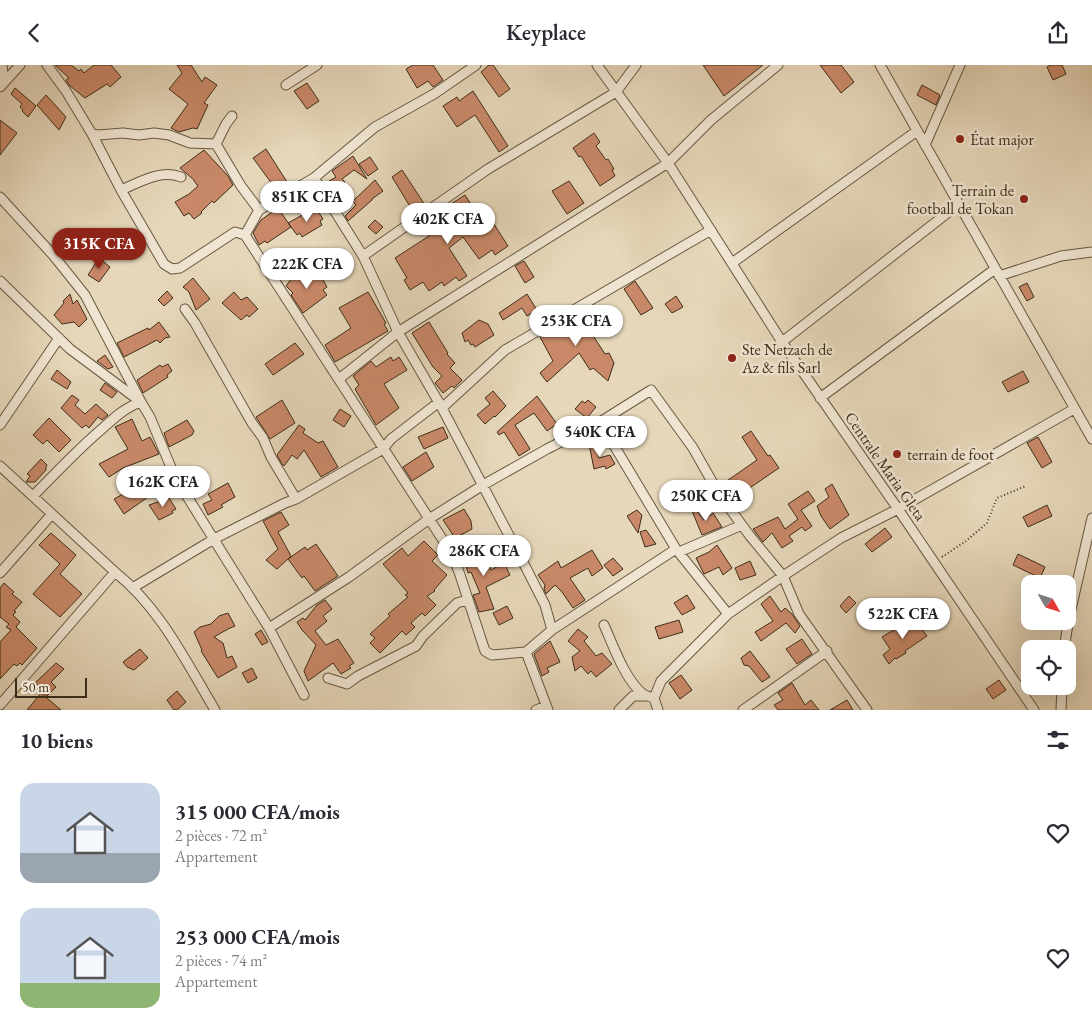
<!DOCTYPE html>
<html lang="fr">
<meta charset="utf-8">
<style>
:root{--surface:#fff;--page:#f7f7f7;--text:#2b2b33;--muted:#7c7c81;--accent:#8f2418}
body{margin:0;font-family:"EB Garamond",serif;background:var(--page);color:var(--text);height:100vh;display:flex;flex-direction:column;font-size:19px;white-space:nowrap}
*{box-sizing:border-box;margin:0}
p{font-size:16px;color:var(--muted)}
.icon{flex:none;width:28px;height:28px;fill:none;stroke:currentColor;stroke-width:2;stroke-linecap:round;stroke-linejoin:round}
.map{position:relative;height:645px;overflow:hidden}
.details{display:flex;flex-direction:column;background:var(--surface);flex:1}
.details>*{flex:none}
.needle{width:32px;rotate:129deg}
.tools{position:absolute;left:1021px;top:510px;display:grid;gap:10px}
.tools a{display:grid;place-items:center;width:55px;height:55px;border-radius:10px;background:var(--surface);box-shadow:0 5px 20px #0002;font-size:25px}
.scale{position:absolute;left:15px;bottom:12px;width:72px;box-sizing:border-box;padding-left:5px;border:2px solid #3e2e18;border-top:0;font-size:14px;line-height:18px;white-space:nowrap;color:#3e2e18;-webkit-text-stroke:4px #efe5d2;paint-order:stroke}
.price{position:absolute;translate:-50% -42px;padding:0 11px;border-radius:18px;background:#fff;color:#222;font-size:16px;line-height:32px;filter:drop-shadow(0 1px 2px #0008)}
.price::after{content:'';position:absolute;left:50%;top:30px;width:15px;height:11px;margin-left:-8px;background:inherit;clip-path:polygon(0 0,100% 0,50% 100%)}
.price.active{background:var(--accent);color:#fff}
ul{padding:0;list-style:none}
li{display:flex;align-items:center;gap:15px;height:125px;padding:0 20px}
li span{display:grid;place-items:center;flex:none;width:140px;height:100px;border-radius:15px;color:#555}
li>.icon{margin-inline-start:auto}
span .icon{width:60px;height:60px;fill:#fffc;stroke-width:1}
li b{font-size:21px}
h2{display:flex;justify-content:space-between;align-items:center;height:60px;padding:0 20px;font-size:21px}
header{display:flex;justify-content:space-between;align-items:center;height:65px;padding:0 20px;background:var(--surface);font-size:22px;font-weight:600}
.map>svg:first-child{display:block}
.building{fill:#c98969;stroke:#3e2e18}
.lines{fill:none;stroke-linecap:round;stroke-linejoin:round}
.street-casing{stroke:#685840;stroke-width:11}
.path{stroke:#3e2e18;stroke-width:2;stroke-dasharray:1 2.5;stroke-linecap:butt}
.street{stroke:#efe5d2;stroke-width:9}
.poi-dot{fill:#8f2418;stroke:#efe5d2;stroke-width:2}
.labels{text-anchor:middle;stroke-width:5;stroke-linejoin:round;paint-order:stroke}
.poi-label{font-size:16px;fill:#3e2e18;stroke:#efe5d2;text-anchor:start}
.street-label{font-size:16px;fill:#3e2e18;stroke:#efe5d2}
</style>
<header><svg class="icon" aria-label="back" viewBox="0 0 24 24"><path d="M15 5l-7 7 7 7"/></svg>Keyplace<svg class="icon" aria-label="share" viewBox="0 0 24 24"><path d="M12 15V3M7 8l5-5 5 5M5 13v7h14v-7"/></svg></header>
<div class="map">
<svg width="1092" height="645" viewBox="0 0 1092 645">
<rect width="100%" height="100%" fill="#e6d7ba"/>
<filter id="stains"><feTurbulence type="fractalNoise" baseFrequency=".004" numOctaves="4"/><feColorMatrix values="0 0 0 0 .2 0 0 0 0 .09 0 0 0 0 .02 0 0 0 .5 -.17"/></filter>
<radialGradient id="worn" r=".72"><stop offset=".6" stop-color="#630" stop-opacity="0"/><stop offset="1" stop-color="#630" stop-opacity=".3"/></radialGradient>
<!-- building -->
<path class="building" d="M55 0H71L79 6 81 4 84 8 94 0H111L121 12 110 22 107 19 85 33 69 20 66 15 69 13Z
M177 0H191L202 17 205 12 217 20 204 38 208 40 197 64 193 63 179 67 171 63 188 39 169 24 182 8Z
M413 0H433L443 15 433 22 428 16 417 23 406 4Z
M489 0H493L510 24 499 32 481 7Z
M703 0H763L724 31Z
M820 0H841L854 17 841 28Z
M1051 0H1062L1066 9 1053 15 1047 2Z
M307 18 319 36 307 44 294 26Z
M922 20 940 30 936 40 917 30Z
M15 23 36 41 28 52 22 46 23 45 20 42 22 39 11 29Z
M473 26 508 81 499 87 475 50 457 62 443 41 457 32 459 36Z
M46 30 66 52 59 65 37 40Z
M0 55 17 68 0 90Z
M594 68 600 77 596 81 606 95 608 94 614 104 612 105 615 111 600 121 581 91 579 92 573 83Z
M266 84 289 120 278 127 253 93Z
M204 85 228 111 233 120 214 138 212 136 201 147 202 148 194 154 189 148 184 151 175 137 189 129 198 121 194 116V115L180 103Z
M353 91 367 114 354 105 342 114 345 117 330 127 326 118 336 112 332 106Z
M370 92 378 104 368 111 359 99Z
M402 105 425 140 414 148 392 112Z
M375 115 383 126 372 134V135L348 156 345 151 356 140 353 136Z
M569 116 584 138 567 149 552 126Z
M465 130 484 160 492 156 508 181 495 190 492 185 479 194 463 172 449 183 467 211 459 216 456 212 444 221 442 217 429 226 423 217 410 225 404 215 407 213 395 193 429 171 421 158Z
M278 143 291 162 267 178 265 176 259 180 253 168 261 155Z
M313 144 315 147 318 146 323 154 320 156 322 160 302 172 300 168 297 170 288 158Z
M375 155 383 162 376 169 368 162Z
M99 193 110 202 99 217 88 210Z
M524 196 534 212 525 218 515 201Z
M308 203 323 215 327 222 323 225 327 230 303 248 291 230 293 228 286 221 294 210 298 214Z
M193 213 210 234 196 245 189 227 183 222Z
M635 216 653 243 641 250 624 224Z
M1027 218 1034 232 1027 236 1019 222Z
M167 226 173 233 164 241 158 235Z
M234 227 241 235 247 232 258 244 249 252 247 250 241 255 222 238Z
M368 227 386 258 384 259 388 266 335 297 325 280 351 263 339 243Z
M70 229 73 239 77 235 87 254 79 262 74 257 62 259 54 250 64 238 63 236Z
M527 229 537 245 527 251 522 243 503 255 499 248Z
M676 231 683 242 672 248 665 239Z
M592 245 599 254 588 263 605 289 609 288 614 298 608 316 593 303 590 305 579 288 547 317 540 308 553 296 540 272 560 260 561 263Z
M479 255 488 259 494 270 475 282 473 279 471 280 468 275 465 277 462 268Z
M159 257 170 272 165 273 160 278 157 275 124 292 117 278 148 263 149 265Z
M429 257 448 288 447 289 455 298 450 303 462 315 454 323 452 321 443 328 435 318 442 311 433 302 412 268Z
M295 278 304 289 273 310 265 299Z
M105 290 113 302 108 304 97 296Z
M391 292 393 296 399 292 407 305 384 319 399 343 376 360 355 324 359 320 353 311 371 296 376 302Z
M168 299 172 306 167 310 168 312 143 328 137 315 160 300 162 302Z
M57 305 71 317 67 324 51 314Z
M1023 306 1029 317 1008 327 1002 317Z
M105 318 117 327 112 333 100 325Z
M493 326 506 341 495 352 494 351 485 359 477 350 490 339 485 333Z
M72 330 79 335 75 340 85 349 96 339 108 350 102 355 98 352 89 363 86 360 82 363 61 343Z
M537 331 557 359 547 366 534 348 515 360 530 384 519 391 504 367 499 370 497 367Z
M282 335 295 358 270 374 256 352Z
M588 335 596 342 587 353 575 344 582 336 585 338Z
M340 344 351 351 344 362 333 355Z
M49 353 71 375 59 387 47 375 43 379 33 370Z
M132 354 142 376 150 372 159 389 123 403 109 412 99 399 128 384 115 362Z
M187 355 194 366 192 370 169 382 164 368Z
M299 360 305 364 303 368 318 378 323 376 338 402 321 412 304 385 297 394 292 390 284 401 282 399 277 390Z
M443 362 448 373 424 384 418 372Z
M751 366 768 391 770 390 779 403 732 435 721 420 757 395 742 372Z
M1038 372 1052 397 1042 403 1027 378Z
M596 378 599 393 610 390 615 399 606 404 605 401 594 404 589 379Z
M426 387 434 402 412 416 403 402Z
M41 394 47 400 46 402V405L35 417H26L30 411 27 409Z
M228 418 235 432 221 440 223 442 208 450 203 439 212 435 208 429Z
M832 419 849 450 830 464 821 451 817 441 829 432 825 424Z
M134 423 136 426 144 423 148 432 124 449 114 434Z
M808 426 815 436 801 445 812 461 805 466 802 462 789 471 793 476 782 483 772 468 763 477 753 464 778 452 785 464 798 454 788 439Z
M169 433 176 444 172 446 173 448 159 455 149 440Z
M692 440 704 455 713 448 722 462 702 470 690 441Z
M1047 440 1052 451 1028 462 1023 452Z
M464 444 471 456 472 464 455 473 443 455Z
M637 445 642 450 638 468 627 451Z
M281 447 289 460 278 467 291 491 288 494 305 482 307 485 316 479 338 511 315 526 304 511 302 513 288 494 277 504 266 495 278 484 263 456Z
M885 463 892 472 872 487 865 479Z
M646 465 656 479 645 482 640 467Z
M51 468 76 490 60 509 82 529 60 552 33 529 60 499 39 480Z
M424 476 438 490 432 496 447 510 434 525 435 526 427 531 436 540 425 551 422 548 411 558 415 562 406 570 402 566 380 588 370 578 375 573 370 569 390 551 388 549 408 532 405 530 408 528 383 499 402 483 408 491Z
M479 480 491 505 504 498 510 510 486 522 494 544 479 547 473 530 480 528 471 507 468 508 465 497 470 494 467 486Z
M717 480 732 503 723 510 719 502 704 509 696 493 709 487Z
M592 485 603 503 592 511 588 503 570 513 585 535 573 543 562 527 555 520 546 529 544 524 545 520 538 510 558 496 561 503Z
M1018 489 1045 502 1040 513 1013 500Z
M613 493 623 504 613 511 604 500Z
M750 496 756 510 740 515 735 503Z
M4 518 14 527 12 529 22 537 14 546 16 547 13 550 20 557 16 562 37 583 22 600 20 598 17 601 14 599 0 614V577L11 565 6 562 9 559 0 552V523Z
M687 530 695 543 682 550 674 538Z
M770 531 781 547 785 543 792 549 800 561 795 568 786 558 761 576 755 567 773 556 761 539Z
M849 531 856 538 846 548 840 541Z
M325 535 332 544 323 551 327 556 315 566 326 580 338 574 354 598 349 601 351 603 341 609 333 598 308 616 304 606 316 580 302 565 297 557 303 553 305 555 317 540Z
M507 541 513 553 499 560 493 548Z
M872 544 878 552 872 557 865 548Z
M228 548 235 561 228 564 214 572 223 578 227 593 232 591 237 602 218 613 201 586 202 585 194 567 200 562 211 559 219 551Z
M679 555 683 567 659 574 655 562Z
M909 556 912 560 917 557 927 571 905 586 906 588 896 594 895 593 889 599 883 590 890 584 882 572Z
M578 564 588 572 584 576 596 591 602 588 612 599 596 612 591 606 588 609 581 601 575 606 572 592 580 586 568 576Z
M261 565 268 577 262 580 255 569Z
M802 574 812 589 797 599 786 584Z
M550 576 560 597 547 603 549 607 542 611 534 589Z
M140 584 148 593 134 605 127 602 123 597Z
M750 586 770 612 762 617 749 601 744 600 741 593Z
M56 598 64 604 51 617 56 622 47 631 35 622 38 620 35 618Z
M252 603 257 613 248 618 242 608Z
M681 610 692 625 680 634 669 618Z
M999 615 1006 625 993 634 986 624Z
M792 618 805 640 811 635 819 645H778L774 640 783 635 778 628Z
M177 626 186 637 177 645H174L167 635Z
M41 628 48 634 61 645H27Z
M847 635 853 645H830Z"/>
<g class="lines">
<defs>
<path id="street" d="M2 0 4 16
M47 0 66 26 92 69 121 125 164 199 172 204 180 203 235 167 245 170 450 486 459 507 485 586 492 590 526 587 552 565 676 484
M597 0 668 98 782 277 898 444 1034 645
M880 0 1092 374
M286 20 317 0
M0 22 20 0
M92 69 98 70 123 68 139 70 154 68 169 70 190 78 216 79
M216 79 241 121 259 145
M216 79 226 59 232 51
M925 80 960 0
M314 113 363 191 398 267 442 343 523 497 545 540 552 565
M121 125C140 117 161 104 181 112
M0 132 53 190 85 230 141 337C126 342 115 352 103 363 78 384 56 408 33 431
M245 170 259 145 314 113 375 62 434 29 476 0
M363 191 488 104 616 27 636 0
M732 198 917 66
M999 211 1061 191 1092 187
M0 216 70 284 141 337 150 352 175 412 269 563 304 630
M185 244 195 258 252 358 263 373 271 392 296 434
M782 277 959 139
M339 314 398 267 668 98 711 55 778 0
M820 333 995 204
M442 343 505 285 711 165
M600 357 676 484 728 549
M0 360 59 273
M0 401 115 507C161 544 185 595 215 645
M679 487 742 460
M0 508 52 449
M134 522 214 474 285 438 296 434 383 384 391 374 439 337
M604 560C613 580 625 615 643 629 646 631 650 632 654 633
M269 563 349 512 429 454 483 420 547 384 600 357 651 325 693 383 719 429 750 471 783 511 799 549 867 645
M1064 584 1069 553 1092 453
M526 587 548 645
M328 613 347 619 358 611 416 581 423 571 457 538 467 535
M0 640 115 507
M536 645 546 641
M619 645 633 631H645
M658 645 654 633 661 616 728 549 783 511 841 473 898 444 1074 344
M743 645 827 586
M1061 645 1062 621"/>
</defs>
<!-- street casing -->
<use href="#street" class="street-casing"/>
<!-- path -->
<path class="path" d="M942 492 966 476 987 458 997 433 1026 421"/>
<!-- street -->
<use href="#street" class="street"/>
</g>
<!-- markers -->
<g class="poi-dot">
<circle cx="960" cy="74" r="5"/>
<circle cx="1024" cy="134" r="5"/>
<circle cx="732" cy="293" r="5"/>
<circle cx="897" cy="389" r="5"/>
</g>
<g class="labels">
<!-- poi labels -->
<g class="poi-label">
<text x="970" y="80">État major</text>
<text x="1014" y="131" text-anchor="end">Terrain de<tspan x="1014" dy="18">football de Tokan</tspan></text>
<text x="742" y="290">Ste Netzach de<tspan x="742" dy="18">Az &amp; fils Sarl</tspan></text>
<text x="907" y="395">terrain de foot</text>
</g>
<!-- street labels -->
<g class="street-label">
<text transform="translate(886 401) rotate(55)" y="6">Centrale Maria Gleta</text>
</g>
</g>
<rect width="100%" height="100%" filter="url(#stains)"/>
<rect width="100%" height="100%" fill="url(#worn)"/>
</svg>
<div class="tools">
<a><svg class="needle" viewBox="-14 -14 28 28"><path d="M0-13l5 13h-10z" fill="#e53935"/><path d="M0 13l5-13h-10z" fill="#7c7c81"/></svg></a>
<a><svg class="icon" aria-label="locate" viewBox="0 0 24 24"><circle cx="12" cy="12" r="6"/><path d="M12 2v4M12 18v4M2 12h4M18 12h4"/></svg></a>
</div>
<div class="scale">50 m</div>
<b class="price" style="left:307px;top:158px">851K CFA</b>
<b class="price" style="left:448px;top:180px">402K CFA</b>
<b class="price active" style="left:99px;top:205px">315K CFA</b>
<b class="price" style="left:307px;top:225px">222K CFA</b>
<b class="price" style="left:576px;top:282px">253K CFA</b>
<b class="price" style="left:600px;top:393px">540K CFA</b>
<b class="price" style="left:163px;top:443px">162K CFA</b>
<b class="price" style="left:706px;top:457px">250K CFA</b>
<b class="price" style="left:484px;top:512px">286K CFA</b>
<b class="price" style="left:903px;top:575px">522K CFA</b>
</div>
<section class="details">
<h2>10 biens<svg class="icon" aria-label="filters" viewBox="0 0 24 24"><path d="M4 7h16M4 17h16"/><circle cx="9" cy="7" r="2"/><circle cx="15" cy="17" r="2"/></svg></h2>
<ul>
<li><span style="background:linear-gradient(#c9d6e8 70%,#9aa5b1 0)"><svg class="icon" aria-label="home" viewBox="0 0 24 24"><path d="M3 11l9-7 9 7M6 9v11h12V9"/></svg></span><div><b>315 000 CFA/mois</b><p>2 pièces · 72 m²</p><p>Appartement</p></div><svg class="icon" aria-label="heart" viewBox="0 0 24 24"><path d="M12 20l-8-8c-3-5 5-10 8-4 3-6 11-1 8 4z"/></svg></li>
<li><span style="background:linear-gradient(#c9d6e8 75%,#8fb573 0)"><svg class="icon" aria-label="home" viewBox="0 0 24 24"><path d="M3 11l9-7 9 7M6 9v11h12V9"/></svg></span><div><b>253 000 CFA/mois</b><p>2 pièces · 74 m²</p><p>Appartement</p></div><svg class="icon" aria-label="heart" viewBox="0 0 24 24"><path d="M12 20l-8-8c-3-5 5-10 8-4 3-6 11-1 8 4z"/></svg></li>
</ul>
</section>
